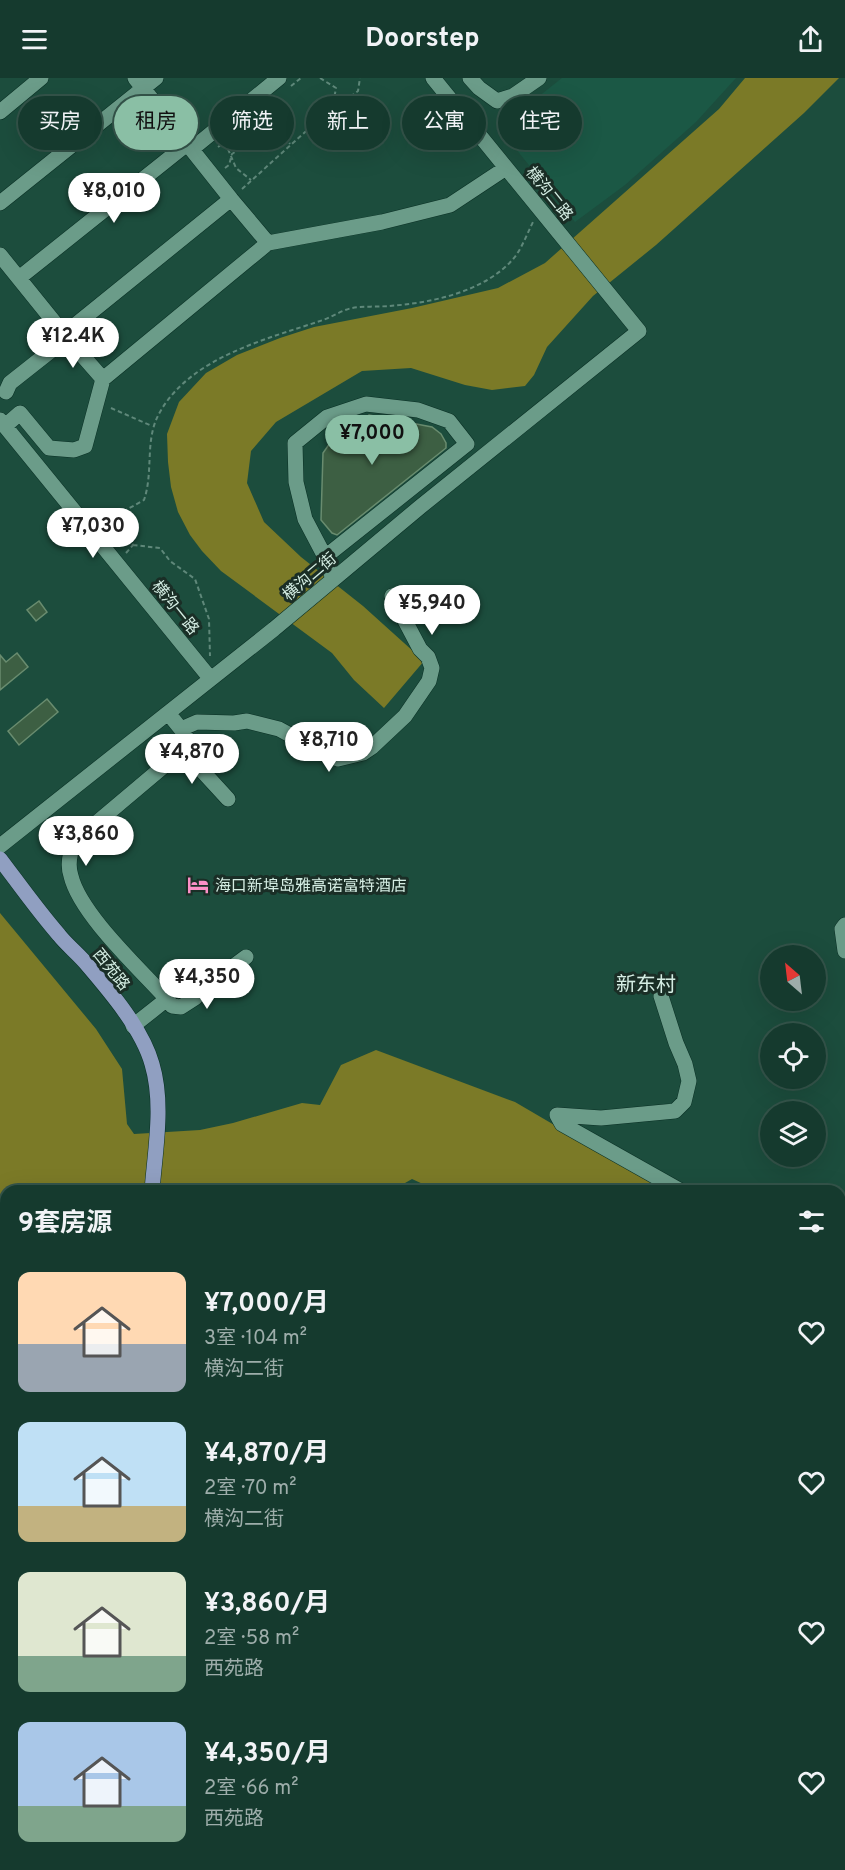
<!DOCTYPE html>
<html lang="zh">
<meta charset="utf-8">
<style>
:root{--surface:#153a2e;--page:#22453a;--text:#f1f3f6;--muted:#9dadaa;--line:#34544a;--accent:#8abfa5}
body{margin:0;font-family:Overpass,"Noto Sans SC",sans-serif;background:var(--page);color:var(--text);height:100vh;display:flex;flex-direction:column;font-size:22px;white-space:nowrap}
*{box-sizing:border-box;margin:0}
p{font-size:20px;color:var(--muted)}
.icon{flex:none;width:33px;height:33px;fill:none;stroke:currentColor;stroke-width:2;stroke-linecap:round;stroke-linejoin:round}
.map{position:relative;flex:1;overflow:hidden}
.details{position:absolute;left:0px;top:1107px;width:846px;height:686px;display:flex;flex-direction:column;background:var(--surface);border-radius:18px 18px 0 0;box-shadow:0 6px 24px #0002,0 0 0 2px var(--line)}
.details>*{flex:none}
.guide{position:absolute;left:18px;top:18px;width:810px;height:54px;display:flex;gap:12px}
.needle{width:39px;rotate:332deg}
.controls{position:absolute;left:760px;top:867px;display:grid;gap:12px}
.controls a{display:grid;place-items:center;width:66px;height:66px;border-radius:50%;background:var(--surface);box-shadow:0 6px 24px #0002,0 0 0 2px var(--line);font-size:30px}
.price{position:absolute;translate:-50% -51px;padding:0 14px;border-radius:21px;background:#fff;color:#222;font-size:20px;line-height:39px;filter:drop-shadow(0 2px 3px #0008)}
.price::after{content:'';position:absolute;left:50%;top:36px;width:18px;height:14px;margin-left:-9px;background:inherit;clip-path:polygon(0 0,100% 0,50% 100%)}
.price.current{background:var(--accent);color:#111}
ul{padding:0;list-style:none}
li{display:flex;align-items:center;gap:18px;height:150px;padding:0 18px}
li span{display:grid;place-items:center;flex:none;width:168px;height:120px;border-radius:12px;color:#555}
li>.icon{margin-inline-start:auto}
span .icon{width:72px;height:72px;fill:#fffc;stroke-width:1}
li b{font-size:26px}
h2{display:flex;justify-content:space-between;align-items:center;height:72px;padding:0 18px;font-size:26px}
.pill{padding:0 21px;border-radius:27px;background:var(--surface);box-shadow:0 6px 24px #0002,0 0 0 2px var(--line);font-size:21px;line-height:54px}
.pill.current{background:var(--accent);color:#111}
header{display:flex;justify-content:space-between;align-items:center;height:78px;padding:0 18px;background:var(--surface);font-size:27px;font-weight:700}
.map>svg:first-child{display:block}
.built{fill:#1b5845}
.water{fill:#7b7a27}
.building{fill:#3d5f43;stroke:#698c6f;stroke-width:1.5}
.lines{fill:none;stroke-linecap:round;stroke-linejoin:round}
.minor-casing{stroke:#0a3025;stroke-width:16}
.major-casing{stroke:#0a3025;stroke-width:16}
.path{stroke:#5f887a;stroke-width:2;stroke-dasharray:4.5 3;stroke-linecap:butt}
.minor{stroke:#6b9c89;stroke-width:15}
.major{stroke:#909fc1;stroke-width:15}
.labels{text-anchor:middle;stroke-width:6;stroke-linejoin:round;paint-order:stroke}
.street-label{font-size:16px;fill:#d4ede3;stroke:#1a2e26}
.poi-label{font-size:16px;fill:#d4ede3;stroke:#1a2e26;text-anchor:start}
.quarter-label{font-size:20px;fill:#d4ede3;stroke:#1a2e26}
</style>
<header><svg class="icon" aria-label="menu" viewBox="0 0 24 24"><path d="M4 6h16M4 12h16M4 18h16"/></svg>Doorstep<svg class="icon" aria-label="share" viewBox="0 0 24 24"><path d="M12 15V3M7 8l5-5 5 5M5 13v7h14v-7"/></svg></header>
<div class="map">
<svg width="845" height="1792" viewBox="0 0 845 1792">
<rect width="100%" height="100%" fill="#1c4d3d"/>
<!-- built -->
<path class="built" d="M562 0H736L696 44 625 107 575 144 499 50Z"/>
<!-- water -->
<path class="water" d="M745 0H839L804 35 656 167 593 218 547 269 534 297 525 308 492 312 465 307 411 290 362 293 276 344 251 373 247 405 264 444 301 479 363 528 424 583 384 630 354 602 332 575 221 493 202 473 190 457 178 434 171 409 168 384 167 356 179 324 206 295 237 277 280 260 314 249 412 230 498 210 545 185 719 31Z
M0 835 96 951 122 991 127 1046 134 1056 200 1052 233 1045 302 1025 320 1027 341 987 376 972 515 1024 667 1113H438L412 1101 391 1113H6V1146L0 1144Z
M840 1213 845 1216V1339L840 1335Z"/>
<!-- building -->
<path class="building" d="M369 337 432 349 441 356 446 365V370L337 457 332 455 321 442 323 375 330 365Z
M39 523 47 534 36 543 27 532Z
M17 575 28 589 0 612V577L6 584Z
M47 621 58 634 19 667 8 653Z"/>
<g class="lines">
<defs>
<path id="minor" d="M470 0 479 10 497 23 513 18 539 0
M0 34 41 0
M192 71 279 0
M231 121 268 165
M0 125 156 0
M0 177 67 260 103 301
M19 200 187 66
M6 314 10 305 67 260 74 248 231 121 135 0
M0 342 210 600
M5 348 20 335 49 370 74 372 85 368 103 301 268 165 382 144 450 127 506 90
M325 479 467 366 449 343 418 332 366 326 327 339 295 365 296 404 305 441 325 479 333 501
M181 651 197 644 234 645 247 643 279 651 325 676 338 681 363 675 372 669 405 638 429 603 432 590 428 579 420 571 392 518
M183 672 228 721
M0 768 274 551 420 429 639 253 433 0
M845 847 842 851 845 873
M661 918 676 965 685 986 689 1003 684 1024 675 1033 601 1040 557 1037 562 1046 681 1113
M167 921 172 928 181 929 195 920 207 908 246 879
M133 948 167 921C140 891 80 836 71 798 67 786 70 774 75 763L183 672 187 662 185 656 168 635
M4 1155 1 1165 6 1177
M840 1204 845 1206
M0 1296 6 1290
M0 1379 6 1387
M0 1417 6 1421
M0 1467 6 1465
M840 1499 845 1505
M840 1576 845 1567
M0 1615 6 1609
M840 1717 845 1711
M0 1749 6 1760
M20 1786 23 1792
M430 1786 439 1792
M641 1786 656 1792
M496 1792 507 1786
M678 1792 682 1786
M780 1792 784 1786"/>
<path id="major" d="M0 781C19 806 38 833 59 857 66 866 76 874 84 883 108 911 142 950 152 986 164 1026 155 1072 152 1113
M527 1786 536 1792"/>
</defs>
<!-- minor casing -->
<use href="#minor" class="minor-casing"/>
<!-- major casing -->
<use href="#major" class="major-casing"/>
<!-- path -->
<path class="path" d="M320 0 336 10 334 21 339 27
M291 8 301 0
M277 46 290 66
M244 49 265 32
M225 64 236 90 251 102
M218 69 228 62
M225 90 229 87 232 76 277 46 264 34
M242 111 315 45 358 13 360 0
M111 330 152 348
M133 467 160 470 170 483 195 501 209 541 210 578
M126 475 133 467 125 449 116 441 126 432 144 422C154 393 144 361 160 334 191 279 267 261 323 242 332 239 342 232 352 230 364 228 377 229 389 228 431 225 485 214 514 180 522 170 527 156 533 144"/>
<!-- minor -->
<use href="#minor" class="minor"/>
<!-- major -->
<use href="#major" class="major"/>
</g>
<!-- icons -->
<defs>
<symbol id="hotel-bare" viewBox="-9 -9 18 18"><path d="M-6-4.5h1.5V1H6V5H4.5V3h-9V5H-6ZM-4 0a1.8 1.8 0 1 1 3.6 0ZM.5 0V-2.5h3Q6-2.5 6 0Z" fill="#fb8fc6" stroke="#1a2e26" stroke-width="2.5" paint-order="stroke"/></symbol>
</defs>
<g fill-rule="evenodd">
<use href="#hotel-bare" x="183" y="792" width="30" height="30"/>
</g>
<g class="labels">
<!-- street labels -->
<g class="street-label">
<text transform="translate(550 115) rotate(51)" y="6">横沟二路</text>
<text transform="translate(309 498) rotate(-40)" y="6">横沟二街</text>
<text transform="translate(176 529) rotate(51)" y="6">横沟一路</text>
<text transform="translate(112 891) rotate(51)" y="6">西苑路</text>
</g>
<!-- poi labels -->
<g class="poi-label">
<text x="215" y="813">海口新埠岛雅高诺富特酒店</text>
</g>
<!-- quarter labels -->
<g class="quarter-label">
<text x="646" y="913">新东村</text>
</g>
</g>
</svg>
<div class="controls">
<a><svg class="needle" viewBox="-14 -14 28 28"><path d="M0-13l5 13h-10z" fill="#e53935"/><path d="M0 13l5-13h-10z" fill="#9dadaa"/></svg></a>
<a><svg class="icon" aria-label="locate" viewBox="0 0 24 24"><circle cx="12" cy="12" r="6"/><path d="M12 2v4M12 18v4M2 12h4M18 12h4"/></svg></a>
<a><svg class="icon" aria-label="layers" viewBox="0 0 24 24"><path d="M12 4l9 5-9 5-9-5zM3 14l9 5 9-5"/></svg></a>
</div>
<b class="price" style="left:114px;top:146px">¥8,010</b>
<b class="price" style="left:73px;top:291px">¥12.4K</b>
<b class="price current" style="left:372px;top:388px">¥7,000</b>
<b class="price" style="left:93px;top:481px">¥7,030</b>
<b class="price" style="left:432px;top:558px">¥5,940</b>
<b class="price" style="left:329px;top:695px">¥8,710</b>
<b class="price" style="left:192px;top:707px">¥4,870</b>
<b class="price" style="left:86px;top:789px">¥3,860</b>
<b class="price" style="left:207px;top:932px">¥4,350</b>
<div class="guide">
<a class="pill">买房</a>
<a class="pill current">租房</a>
<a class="pill">筛选</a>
<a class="pill">新上</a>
<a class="pill">公寓</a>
<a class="pill">住宅</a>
</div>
<section class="details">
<h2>9套房源<svg class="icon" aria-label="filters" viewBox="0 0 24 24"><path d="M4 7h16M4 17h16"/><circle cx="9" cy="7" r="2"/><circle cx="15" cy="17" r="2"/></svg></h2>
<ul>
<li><span style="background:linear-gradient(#ffd9b3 60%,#9aa5b1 0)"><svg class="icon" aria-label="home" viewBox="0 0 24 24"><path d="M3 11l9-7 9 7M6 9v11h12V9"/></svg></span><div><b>¥7,000/月</b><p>3室 · 104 m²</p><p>横沟二街</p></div><svg class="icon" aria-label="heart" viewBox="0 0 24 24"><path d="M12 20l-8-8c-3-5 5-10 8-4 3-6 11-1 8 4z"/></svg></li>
<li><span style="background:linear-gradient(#bfe0f5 70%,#c2b280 0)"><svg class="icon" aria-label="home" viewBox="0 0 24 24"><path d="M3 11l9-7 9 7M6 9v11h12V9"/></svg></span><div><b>¥4,870/月</b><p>2室 · 70 m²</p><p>横沟二街</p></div><svg class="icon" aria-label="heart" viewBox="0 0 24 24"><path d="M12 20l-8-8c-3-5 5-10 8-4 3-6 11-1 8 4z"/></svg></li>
<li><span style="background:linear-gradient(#dfe7d0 70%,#7fa58c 0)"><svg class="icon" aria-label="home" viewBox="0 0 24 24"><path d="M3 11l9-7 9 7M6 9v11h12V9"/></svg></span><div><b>¥3,860/月</b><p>2室 · 58 m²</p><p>西苑路</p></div><svg class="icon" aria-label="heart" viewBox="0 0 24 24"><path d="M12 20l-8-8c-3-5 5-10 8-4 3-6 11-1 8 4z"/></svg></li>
<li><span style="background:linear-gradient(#a9c7e8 70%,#7fa58c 0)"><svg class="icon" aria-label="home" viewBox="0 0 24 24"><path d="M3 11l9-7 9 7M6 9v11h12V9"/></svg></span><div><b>¥4,350/月</b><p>2室 · 66 m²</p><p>西苑路</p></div><svg class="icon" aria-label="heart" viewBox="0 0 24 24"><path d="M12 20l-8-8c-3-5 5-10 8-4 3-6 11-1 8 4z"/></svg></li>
</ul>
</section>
</div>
